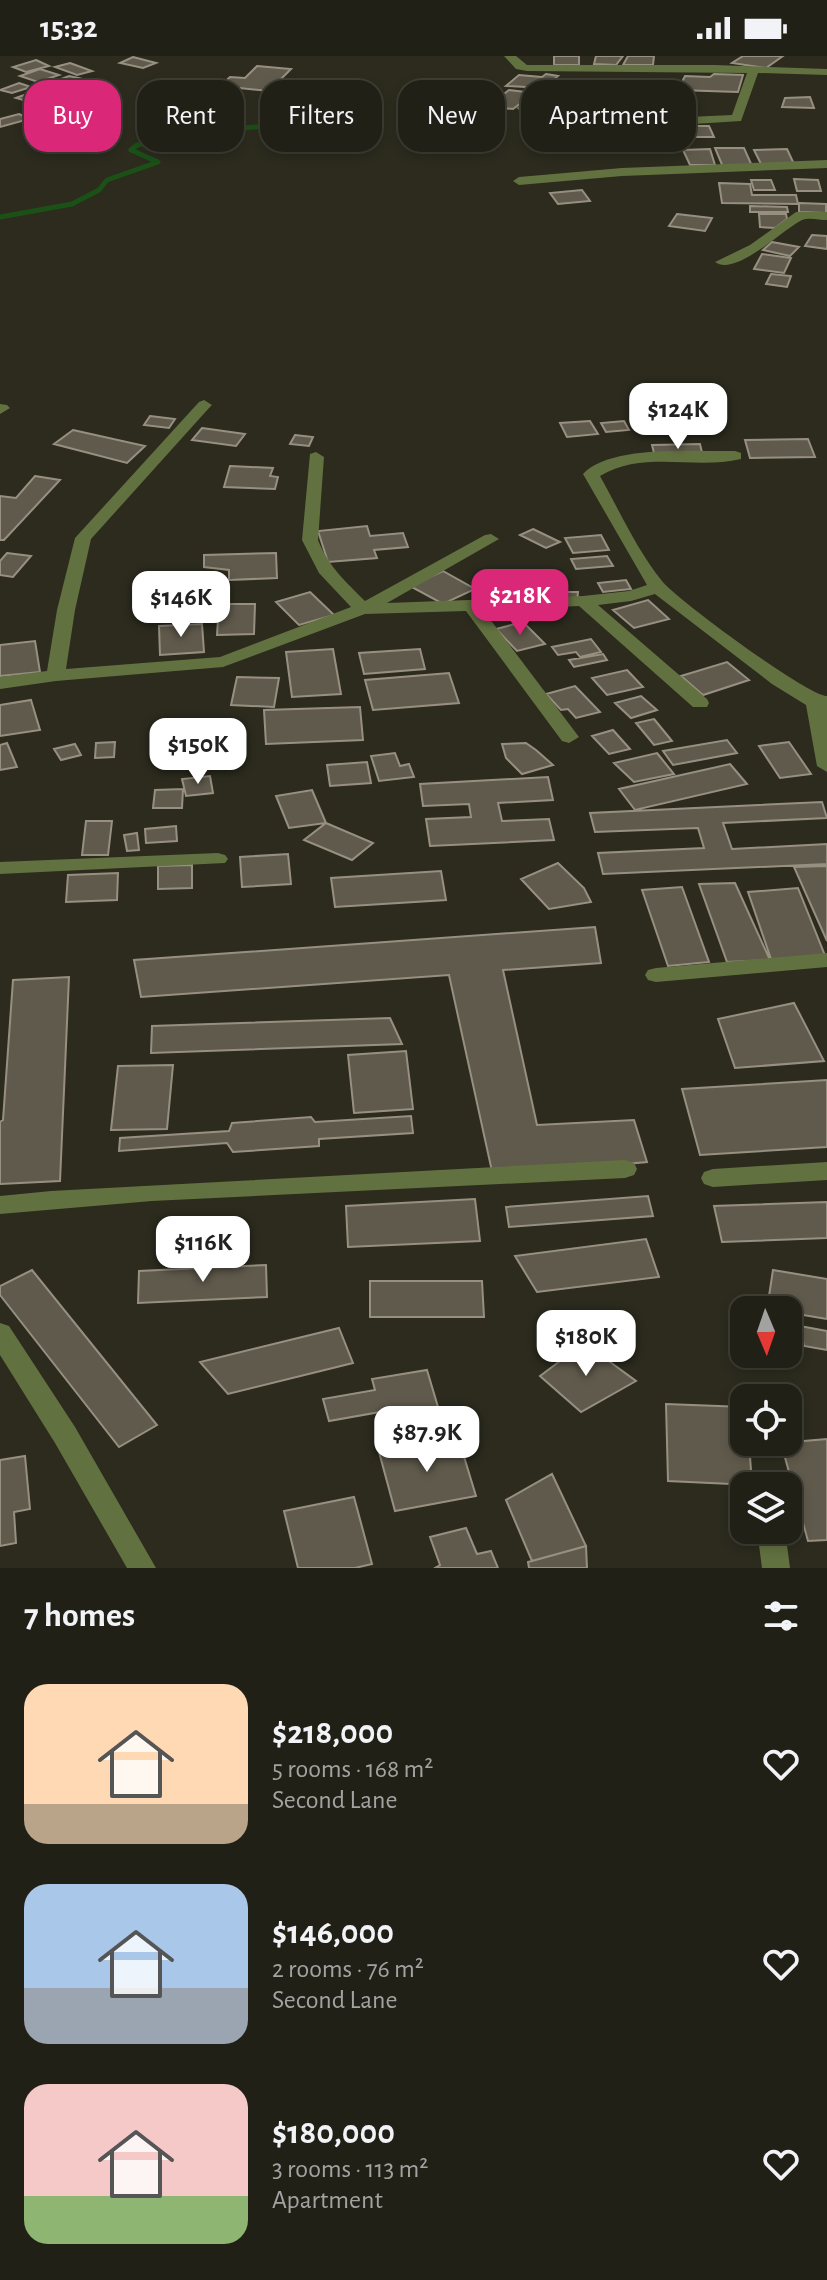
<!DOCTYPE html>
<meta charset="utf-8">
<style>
:root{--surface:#212016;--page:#29281f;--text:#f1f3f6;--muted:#a2a3a1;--line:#3e3e35;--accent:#db2777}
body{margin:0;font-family:"Alegreya Sans",sans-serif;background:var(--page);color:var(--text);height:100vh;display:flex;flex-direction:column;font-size:30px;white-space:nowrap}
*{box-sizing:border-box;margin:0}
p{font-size:26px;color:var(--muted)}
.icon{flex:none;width:44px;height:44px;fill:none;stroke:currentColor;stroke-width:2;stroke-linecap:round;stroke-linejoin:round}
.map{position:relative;height:1512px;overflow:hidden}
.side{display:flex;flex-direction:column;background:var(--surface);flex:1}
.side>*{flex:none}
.top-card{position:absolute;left:24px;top:24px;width:780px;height:72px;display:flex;gap:16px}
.needle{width:52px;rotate:178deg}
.fabs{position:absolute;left:730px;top:1240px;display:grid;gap:16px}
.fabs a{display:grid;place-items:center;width:72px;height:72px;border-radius:16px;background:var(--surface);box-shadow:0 4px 12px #0003,0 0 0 2px var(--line);font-size:40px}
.price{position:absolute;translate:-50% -68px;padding:0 18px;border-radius:16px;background:#fff;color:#222;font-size:26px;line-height:52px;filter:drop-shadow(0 2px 4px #0008)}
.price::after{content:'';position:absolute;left:50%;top:48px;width:24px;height:18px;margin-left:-12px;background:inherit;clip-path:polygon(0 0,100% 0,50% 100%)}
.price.current{background:var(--accent);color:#fff}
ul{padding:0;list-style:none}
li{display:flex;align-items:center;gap:24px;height:200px;padding:0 24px}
li span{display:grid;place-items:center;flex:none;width:224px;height:160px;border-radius:24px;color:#555}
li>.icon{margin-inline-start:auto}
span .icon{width:96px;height:96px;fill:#fffc;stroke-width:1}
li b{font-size:34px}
h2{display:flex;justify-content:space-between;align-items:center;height:96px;padding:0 24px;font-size:34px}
.tag{padding:0 28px;border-radius:24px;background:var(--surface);box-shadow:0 4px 12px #0003,0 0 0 2px var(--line);font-size:28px;line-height:72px}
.tag.current{background:var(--accent);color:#fff}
.status{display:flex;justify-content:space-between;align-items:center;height:56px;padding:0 40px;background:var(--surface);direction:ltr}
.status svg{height:22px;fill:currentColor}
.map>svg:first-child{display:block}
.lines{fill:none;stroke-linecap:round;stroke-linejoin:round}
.stream{stroke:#1b5017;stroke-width:5}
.building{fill:#605a4c;stroke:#979081;stroke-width:2}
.minor{fill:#627140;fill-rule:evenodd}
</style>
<div class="status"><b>15:32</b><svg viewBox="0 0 49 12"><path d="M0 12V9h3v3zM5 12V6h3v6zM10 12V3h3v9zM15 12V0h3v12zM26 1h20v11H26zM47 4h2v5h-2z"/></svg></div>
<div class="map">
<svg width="827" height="1512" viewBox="0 0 827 1512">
<rect width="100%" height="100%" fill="#2c2b1e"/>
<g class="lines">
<!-- stream -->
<path class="stream" d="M0 161 72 148 99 134 107 124 158 106 131 94 137 89 209 74 270 70 292 44"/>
</g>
<!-- building -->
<path class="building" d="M554 0H579V9H554Z
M596 0H623L616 9 594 8Z
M628 0H654L653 9H623Z
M743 0H783L766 12 732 7Z
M133 1 156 7 143 12 120 7Z
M36 4 49 10 26 16 13 11Z
M70 7 92 15 77 19 55 11Z
M257 10 291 13 269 35 220 30 230 21 245 22Z
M40 13 59 19 38 26 20 20Z
M546 18 558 20 544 32 506 30 519 19 542 21Z
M714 18 743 19 738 36 678 34 685 20 710 21Z
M69 20 83 23 66 30 53 26Z
M19 27 31 31 12 37 0 34Z
M89 27 107 31 86 40 64 37Z
M509 34 534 37 513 53 487 51Z
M35 35 49 39 30 46 16 42Z
M62 40 74 43 56 50 44 47Z
M810 41 814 52 782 51 785 42Z
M474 57 503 61 485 76 458 73Z
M19 58 29 63 0 71V63Z
M690 70H709L714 81H693Z
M715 92H744L752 110 723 111Z
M710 93 715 109H690L683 94Z
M787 93 794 108H761L754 94Z
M794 123 818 124 821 135H797Z
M751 124H771L775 134H754Z
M719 127 750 128 752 139H796L798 148 722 147Z
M582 134 590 145 558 148 550 137Z
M799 147 826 148V157L799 156Z
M750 150 787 151 788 156H750Z
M677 158 712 162 705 175 669 170Z
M759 158H786L787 163 775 172 760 171Z
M812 179 827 180V193L805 190Z
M772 186 799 191 790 200 763 194Z
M762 198 791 202 784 217 754 213Z
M771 218 791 220 787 231 766 228Z
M150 360 175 363 169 372 144 369Z
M658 363 663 372 636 373 631 364Z
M590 365 598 378 567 381 560 367Z
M624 365 629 374 606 376 601 367Z
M202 372 245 378 236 390 192 384Z
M73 374 145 390 127 407 54 388Z
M295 379 313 381 309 390 290 388Z
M808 383 815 401 750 402 745 384Z
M700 388 703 401H655L652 389Z
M230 410 273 412 270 420 278 421 275 433 224 431Z
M35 420 60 424 4 484H0V440L16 442Z
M367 470 370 480 403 477 408 491 374 494 377 502 328 506 318 475Z
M533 473 560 486 546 492 520 479Z
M601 479 609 494 573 497 565 482Z
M7 497 31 500 13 521 0 519V505Z
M276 497 277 522 229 524V514L204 511V499Z
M607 500 613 510 576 513 571 503Z
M443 515 475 533 443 548 410 530Z
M543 522 555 529 537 536H578L577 545 511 548 503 543Z
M626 524 631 533 603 536 598 527Z
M310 536 334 559 299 569 276 546Z
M648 544 669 563 634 572 613 554Z
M219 548H255L254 578 217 579Z
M523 566 545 588 517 595 496 573Z
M202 568 204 596 160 599 159 570Z
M591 583 601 596 580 601 576 596 558 599 552 591Z
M35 585 40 616 0 620V589Z
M333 593 341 638 292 641 286 596Z
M420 593 425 613 364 618 359 597Z
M603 598 607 604 574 611 569 604Z
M727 606 749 624 703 639 681 620Z
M627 614 643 631 607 639 592 622Z
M449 617 459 647 373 654 365 624Z
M237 621 279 622 274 651 231 649Z
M575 630 600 656 576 662 568 653 561 654 546 638Z
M641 640 657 654 631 662 615 647Z
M31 644 40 674 0 680V649Z
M360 651 363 684 266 688 264 654Z
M654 663 672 685 654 689 636 667Z
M613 674 630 693 609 698 592 680Z
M727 684 737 697 673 709 663 695Z
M115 686 114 701 95 702 96 687Z
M789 686 811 718 780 722 759 690Z
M7 687 17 711 0 714V689Z
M526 687 536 694 553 709 522 718 506 702 502 688Z
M75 688 81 699 61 704 54 693Z
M395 697 400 710 409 708 414 721 379 725 371 700Z
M657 697 674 718 634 726 614 707Z
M367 706 371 727 330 730 327 709Z
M730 708 747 728 635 754 619 733Z
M210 720 213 737 186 740 182 723Z
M548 721 553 744 498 747 502 765 549 763 554 784 430 790 426 763 471 761 469 748 423 750 420 728Z
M183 733 182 752H153L155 734Z
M312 734 326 767 289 772 276 740Z
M822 746 827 762 723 767 732 793 827 788V808L603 818 598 797 704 792 698 772 595 776 590 757Z
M86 765H112L108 799H82Z
M326 767 373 787 352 804 304 784Z
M176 770 177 785 146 787 145 773Z
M137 777 139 794 127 795 124 779Z
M288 798 291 828 242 831 240 801Z
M558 807 584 832 591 846 549 853 521 823Z
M192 809V832L158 833V810Z
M827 810V885L794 811Z
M441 815 446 844 335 851 331 822Z
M118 817 117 844 66 846 68 819Z
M735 827 770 904 727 906 699 828Z
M682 831 709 906 668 910 642 834Z
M798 832 826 902 772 906 748 836Z
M595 871 601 907 503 914 537 1069 634 1064 647 1106 493 1120 449 919 141 941 134 904Z
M69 921 60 1125 0 1128V1066L3 1064 13 924Z
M794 947 824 1005 735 1012 718 963Z
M390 962 402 988 151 997 152 970Z
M406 995 413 1053 354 1057 348 999Z
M173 1009 167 1073 111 1074 118 1010Z
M827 1024V1091L700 1099 682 1033Z
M411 1060 413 1077 319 1083V1090L233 1096 227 1087 119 1095 120 1082 229 1075 232 1067 311 1061 315 1066Z
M648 1140 653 1160 509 1171 506 1151Z
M475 1143 480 1185 348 1191 346 1150Z
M827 1146V1182L722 1186 714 1150Z
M646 1183 659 1221 537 1236 515 1200Z
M266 1209 267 1241 138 1247 139 1215Z
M32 1214 157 1369 119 1391 0 1239V1230Z
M773 1214 827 1223V1263L767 1253Z
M370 1225H482L484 1261H370Z
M800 1270 827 1275V1294L804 1290Z
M339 1272 353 1307 228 1338 200 1306Z
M584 1287 636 1325 581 1356 540 1320Z
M427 1314 438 1351 388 1361 386 1355 329 1365 323 1343 375 1334 372 1323Z
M666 1348 744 1351V1386H749L752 1429 668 1425Z
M458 1381 476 1440 395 1455 379 1396Z
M827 1383V1484L808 1485 781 1387Z
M25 1400 30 1453 14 1456 16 1487 0 1490V1404Z
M552 1418 586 1490 532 1505 506 1444Z
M354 1441 372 1508 355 1512H298L284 1455Z
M466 1472 477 1498 491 1495 498 1512H435L440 1509 430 1481Z
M586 1490 587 1512H529L528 1506Z"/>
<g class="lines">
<!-- minor -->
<path class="minor" d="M504 0H516L527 9H715L827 13V19L758 17 741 65 645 71 522 56 516 52 522 48 645 63 732 59 747 17 527 15 516 13Z
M827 104V112L622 120 519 129 513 125 519 121 622 112Z
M796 156H827V164C820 164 809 161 802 164 783 173 736 221 715 206L750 189Z
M204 344 212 349 209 352 91 483 75 554 66 613 220 601 351 551 319 517 302 484 310 398 316 396 324 401 318 484C328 510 346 526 365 545L485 479 491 478 499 483 387 547 583 540 629 535 647 529 583 418C611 388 696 396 735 395L741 397V403C695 414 643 394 600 420 619 454 637 494 662 525 677 544 808 640 827 640V716L817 710 806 649 772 628 655 538 631 545 598 549 707 643 709 647 707 651H693L579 550 483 554 579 681 569 687 562 685 466 555 365 558 223 611 56 625 0 633V621L47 615 57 554 75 482 199 346Z
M0 348 7 349 10 352 0 358Z
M218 797 225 799 228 803 225 807 0 818V806Z
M827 897V911L656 926 648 924 645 919 648 914 656 912Z
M625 1104 634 1107 637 1113 634 1119 625 1122 152 1145 0 1158V1140L51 1135Z
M827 1106V1124L713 1131 704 1128 701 1122 704 1116 713 1113Z
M0 1267 9 1270 75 1371 156 1512H127L55 1387 0 1299Z
M757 1474H785L790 1512H762Z"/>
</g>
</svg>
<div class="fabs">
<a><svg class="needle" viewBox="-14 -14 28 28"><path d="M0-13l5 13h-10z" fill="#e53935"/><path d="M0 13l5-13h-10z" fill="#a2a3a1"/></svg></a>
<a><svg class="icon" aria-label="locate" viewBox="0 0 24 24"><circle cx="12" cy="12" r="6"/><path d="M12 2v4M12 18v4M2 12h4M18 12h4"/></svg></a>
<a><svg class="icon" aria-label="layers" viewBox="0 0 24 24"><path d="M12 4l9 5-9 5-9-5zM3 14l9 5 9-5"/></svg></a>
</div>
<b class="price" style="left:678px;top:395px">$124K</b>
<b class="price current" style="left:520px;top:581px">$218K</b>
<b class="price" style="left:181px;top:583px">$146K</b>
<b class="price" style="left:198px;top:730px">$150K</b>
<b class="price" style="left:203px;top:1228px">$116K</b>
<b class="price" style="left:586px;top:1322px">$180K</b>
<b class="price" style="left:427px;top:1418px">$87.9K</b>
<div class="top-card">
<a class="tag current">Buy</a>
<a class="tag">Rent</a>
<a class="tag">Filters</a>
<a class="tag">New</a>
<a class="tag">Apartment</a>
</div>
</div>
<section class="side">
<h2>7 homes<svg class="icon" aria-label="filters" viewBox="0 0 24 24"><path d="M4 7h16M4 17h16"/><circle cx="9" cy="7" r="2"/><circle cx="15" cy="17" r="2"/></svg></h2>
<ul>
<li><span style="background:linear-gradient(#ffd9b3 75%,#b9a48a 0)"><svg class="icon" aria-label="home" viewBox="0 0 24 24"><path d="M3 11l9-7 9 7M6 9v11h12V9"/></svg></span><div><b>$218,000</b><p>5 rooms · 168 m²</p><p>Second Lane</p></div><svg class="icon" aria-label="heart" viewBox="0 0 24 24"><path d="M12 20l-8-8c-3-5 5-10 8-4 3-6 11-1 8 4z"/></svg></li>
<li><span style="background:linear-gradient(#a9c7e8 65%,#9aa5b1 0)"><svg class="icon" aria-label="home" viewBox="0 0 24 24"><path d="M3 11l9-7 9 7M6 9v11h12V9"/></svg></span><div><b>$146,000</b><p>2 rooms · 76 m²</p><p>Second Lane</p></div><svg class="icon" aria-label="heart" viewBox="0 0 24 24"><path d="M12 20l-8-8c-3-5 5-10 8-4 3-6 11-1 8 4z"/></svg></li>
<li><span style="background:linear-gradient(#f6c9c9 70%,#8fb573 0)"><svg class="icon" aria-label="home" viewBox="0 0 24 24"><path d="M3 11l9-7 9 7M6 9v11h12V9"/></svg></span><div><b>$180,000</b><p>3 rooms · 113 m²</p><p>Apartment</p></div><svg class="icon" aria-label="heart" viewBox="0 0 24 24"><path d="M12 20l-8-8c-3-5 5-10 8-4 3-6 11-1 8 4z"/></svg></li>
</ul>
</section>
